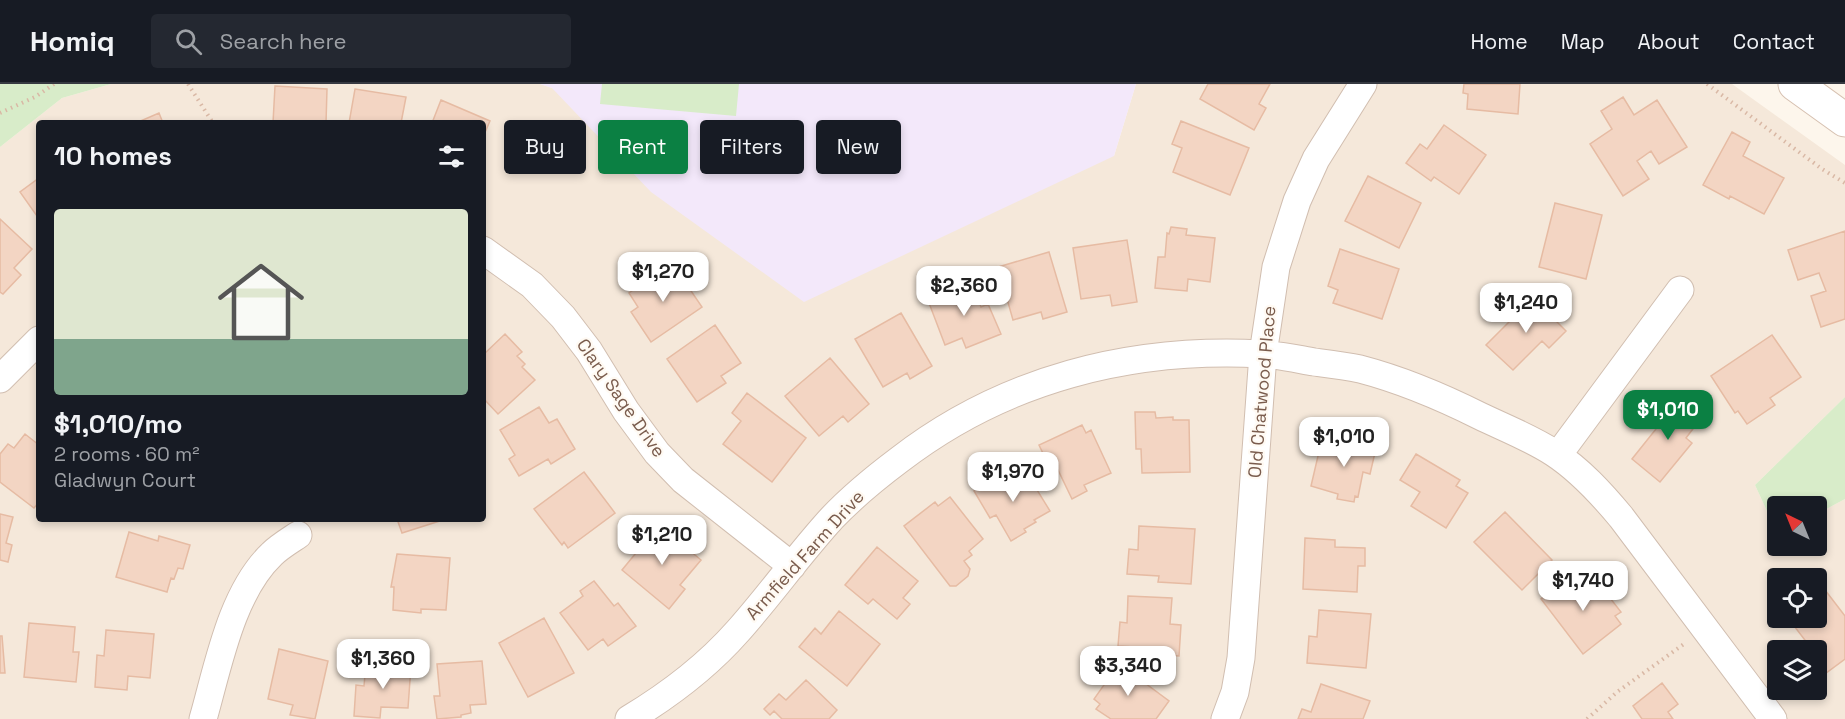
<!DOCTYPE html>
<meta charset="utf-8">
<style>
:root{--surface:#171b24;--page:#242831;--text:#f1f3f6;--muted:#9ea1a6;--line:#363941;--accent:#0b8043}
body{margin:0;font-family:"Space Grotesk",sans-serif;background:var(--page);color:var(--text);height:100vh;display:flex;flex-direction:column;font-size:22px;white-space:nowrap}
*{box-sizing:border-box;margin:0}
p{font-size:20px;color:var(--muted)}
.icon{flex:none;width:33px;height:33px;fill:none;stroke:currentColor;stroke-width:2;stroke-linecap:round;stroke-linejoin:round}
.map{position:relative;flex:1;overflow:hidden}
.details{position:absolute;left:36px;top:36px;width:450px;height:402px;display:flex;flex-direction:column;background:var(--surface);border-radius:6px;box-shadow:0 3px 9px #0003}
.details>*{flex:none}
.hud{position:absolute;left:504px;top:36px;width:570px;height:54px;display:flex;gap:12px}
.needle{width:39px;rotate:317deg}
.tools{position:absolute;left:1767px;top:412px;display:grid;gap:12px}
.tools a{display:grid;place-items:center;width:60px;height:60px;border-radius:6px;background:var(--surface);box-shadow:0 3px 9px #0003;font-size:30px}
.price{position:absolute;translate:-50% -51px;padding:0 14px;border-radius:12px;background:#fff;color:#222;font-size:20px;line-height:39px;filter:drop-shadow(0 2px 3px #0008)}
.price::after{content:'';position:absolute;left:50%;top:36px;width:18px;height:14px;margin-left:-9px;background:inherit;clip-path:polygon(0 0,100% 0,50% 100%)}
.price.active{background:var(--accent);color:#fff}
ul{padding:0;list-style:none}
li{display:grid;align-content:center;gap:12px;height:318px;padding:0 18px}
li span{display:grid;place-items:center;height:186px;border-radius:6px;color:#555}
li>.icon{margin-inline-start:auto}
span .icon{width:108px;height:108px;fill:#fffc;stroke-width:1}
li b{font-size:26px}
h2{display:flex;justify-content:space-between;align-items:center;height:72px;padding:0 18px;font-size:26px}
.chip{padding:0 21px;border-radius:6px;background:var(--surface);box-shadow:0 3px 9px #0003;font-size:21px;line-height:54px}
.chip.active{background:var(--accent);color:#fff}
header{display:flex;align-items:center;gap:36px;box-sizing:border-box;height:84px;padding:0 30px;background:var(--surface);border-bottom:2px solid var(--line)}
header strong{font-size:28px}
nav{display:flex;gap:33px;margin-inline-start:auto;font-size:21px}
.search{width:420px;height:54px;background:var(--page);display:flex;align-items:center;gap:15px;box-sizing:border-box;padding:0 21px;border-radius:6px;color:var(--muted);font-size:22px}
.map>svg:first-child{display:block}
.residential{fill:#f5e8da;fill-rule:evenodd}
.education{fill:#f3e8fa}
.green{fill:#d8ecc9}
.building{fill:#f3d5c3;stroke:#e6bba3;stroke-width:1.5}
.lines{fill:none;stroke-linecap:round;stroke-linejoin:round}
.street-casing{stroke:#d1beb0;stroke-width:29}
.secondary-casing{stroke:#d6c0b0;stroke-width:35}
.path{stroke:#d9b8a5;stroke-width:4;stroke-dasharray:1.5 4.5;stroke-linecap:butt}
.street{stroke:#fff;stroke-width:27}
.secondary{stroke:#fff;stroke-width:33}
.labels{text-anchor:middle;stroke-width:4.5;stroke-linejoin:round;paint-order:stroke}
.street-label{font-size:18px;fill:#7a5c4d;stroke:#fffaf3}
</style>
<header>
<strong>Homiq</strong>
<div class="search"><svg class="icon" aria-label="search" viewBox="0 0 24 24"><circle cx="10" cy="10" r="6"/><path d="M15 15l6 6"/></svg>Search here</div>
<nav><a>Home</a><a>Map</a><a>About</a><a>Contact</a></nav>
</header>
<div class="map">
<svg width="1845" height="635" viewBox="0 0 1845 635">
<rect width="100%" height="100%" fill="#fdf6ec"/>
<!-- residential -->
<path class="residential" d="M111 0H540L552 4 1114 72 1136 0H1732L1845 81V313L1755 401 1777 449 1778 462H1816L1817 430 1845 415V635H0V63L62 14ZM39 39H483V435H39ZM1778 495H1816V534H1778ZM1778 567H1816V606H1778Z"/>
<!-- education -->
<path class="education" d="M540 0H1136L1114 72 804 218 651 108 552 4Z"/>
<!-- green -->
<path class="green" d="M0 0H111L62 14 0 63Z
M602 0H739L736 32 600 20Z
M1845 313V415L1817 430 1816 423H1778L1777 449 1755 401Z"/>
<!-- building -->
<path class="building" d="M1208 0H1270L1259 20 1266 24 1254 46 1200 15Z
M1464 0H1520L1518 30 1467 25 1468 10 1463 9Z
M275 2 327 5 326 39H273Z
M355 5 406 13 401 39H349Z
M1623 13 1634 31 1657 16 1687 63 1659 80 1651 67 1637 77 1649 95 1623 112 1590 60 1612 45 1601 27Z
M441 16 490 37 483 53V39H432Z
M159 29 163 39H136Z
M1181 37 1249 64 1230 111 1173 88 1182 64 1172 60Z
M1444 41 1486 71 1459 110 1434 93 1431 97 1406 79 1420 60 1427 65Z
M1732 48 1750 58 1743 72 1784 94 1764 130 1730 112 1729 115 1703 101Z
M1368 92 1421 119 1399 164 1345 137Z
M39 94V135L20 108Z
M1555 119 1602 131 1586 195 1539 183Z
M0 135 32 165 14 184 21 191 3 210 0 208Z
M1171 143 1187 145 1186 151 1215 154 1210 198 1188 195 1187 207 1155 204 1158 173H1165L1167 149 1169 150Z
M1845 147V235L1821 243 1811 212 1826 207 1819 189 1798 196 1788 166Z
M1127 156 1137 218 1112 222 1110 211 1081 215 1073 164Z
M1340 165 1399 185 1382 235 1333 219 1338 206 1328 202Z
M1049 168 1067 228 1043 235 1041 228 1013 236 998 183Z
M672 179 702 223 651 258 631 228 638 223 629 209Z
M967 196 970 202 973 201 981 223 988 220 1001 250 966 264 962 254 945 261 929 219 943 214 942 211 954 206 952 202Z
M1533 214 1566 247 1549 264 1542 257 1513 286 1486 261Z
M901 229 932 282 910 295 907 289 883 303 855 255Z
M715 241 741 279 721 292 726 299 697 318 667 275Z
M505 250 522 268 517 272 525 280 522 283 535 296 498 330 483 314V271Z
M1772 251 1801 293 1770 314 1775 321 1747 340 1738 327 1735 329 1711 292Z
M830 274 869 320 848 338 843 332 819 352 785 312Z
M747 309 806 354 772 398 723 360 741 337 732 329Z
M1680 315 1702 333 1686 354 1692 359 1660 398 1632 375Z
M539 323 549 339 557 335 575 365 551 380 548 375 519 392 509 375 515 371 500 346Z
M1135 328H1155L1156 334 1173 333V336H1189L1190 388 1142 389 1141 365H1136Z
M1082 341 1086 349 1091 346 1111 389 1084 401 1087 407 1072 415 1058 386 1052 388 1039 361Z
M25 350 39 361V418L34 424 0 398V370L8 360 14 364Z
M1347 354 1377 360 1370 390 1363 388 1358 413 1355 412 1354 418 1337 415 1338 410 1311 402 1321 359 1345 363Z
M1416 370 1460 396 1456 402 1468 409 1446 444 1411 422 1420 408 1400 396Z
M584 388 615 429 568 464 564 458 562 461 534 425Z
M1007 388 1012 396 1026 388 1050 427 1034 436 1036 438 1024 445 1026 448 1011 457 996 431 990 434 974 407Z
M950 413 983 455 969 467 972 471 964 477 970 485 968 492 956 502H950L904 442 935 418 938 422Z
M1505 428 1552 476 1522 506 1474 458Z
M0 430 13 433 6 459 12 461 8 478 0 476Z
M397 435H446L402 449Z
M659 441 701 476 680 501 685 505 669 525 622 486Z
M1139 442 1195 445 1191 500 1158 498 1159 492 1127 490 1129 465 1138 466Z
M129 448 158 457 159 452 190 461 183 485 178 484 174 495 171 494 167 508 116 493Z
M1305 454 1335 456V463L1365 464V482H1358L1357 508 1303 505Z
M877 463 918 497 903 514 910 520 897 535 873 515 868 520 845 501Z
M397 470 450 474 446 526 421 525V529L393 526 394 503H391Z
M1575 488 1591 508 1600 501 1621 528 1615 532 1621 540 1583 570 1541 515Z
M594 497 614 522 618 519 636 542 608 562 603 555 588 566 560 529 583 512 580 507Z
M1822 502 1845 532V575L1818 595 1816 593V567H1808L1811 564 1788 534H1816V506Z
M1128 512 1172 514 1170 540 1181 541 1179 572 1150 570V564L1118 562 1120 538 1127 539Z
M1319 526 1371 530 1366 584 1307 579 1309 552 1317 553Z
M839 527 880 560 847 602 799 563 815 544 821 550Z
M544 534 574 589 528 613 499 559Z
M29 539 75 543 73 568H79L76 598 24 593Z
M106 546 154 550 150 594 128 592 127 606 95 603 97 571 104 572Z
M0 552H2L5 589H0Z
M279 565 328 577 315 635 290 631 293 621 268 615Z
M482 577 486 620 470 621 471 629 461 631V633L437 635 434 612H440L437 580Z
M366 579 411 582 408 624 381 623 380 634 354 632 356 601 364 602Z
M1105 581 1120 593 1126 585 1169 617 1156 635H1111L1096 625 1100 620 1094 615 1104 601 1095 595Z
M806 596 837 626 829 635H782L774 627 770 631 764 625 779 610 786 616Z
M1662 599 1678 620 1668 628 1673 635H1642L1633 622Z
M1321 600 1370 617 1363 635H1298L1302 625 1311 628Z"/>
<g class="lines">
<defs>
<path id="street" d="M483 166 532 201 563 233 589 267 626 327 657 369 683 396 792 482
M0 295 39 256
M1558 371 1680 206
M203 635C218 583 231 509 272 470 279 463 289 457 298 451
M629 635C669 611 708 581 738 547 771 510 799 470 832 434 852 413 875 394 899 376 1004 295 1130 263 1262 270 1279 271 1297 275 1314 278 1329 280 1345 282 1360 285 1402 296 1442 313 1480 332 1505 344 1531 354 1554 369 1580 386 1601 409 1621 433L1773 635
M1225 635 1235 608 1241 574 1263 270 1276 183 1297 117 1316 75 1363 0"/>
<path id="secondary" d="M1795 0 1845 36"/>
</defs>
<!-- street casing -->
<use href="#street" class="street-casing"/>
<!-- secondary casing -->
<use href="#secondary" class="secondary-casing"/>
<!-- path -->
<path class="path" d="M188 0 213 39
M1707 0 1822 85 1845 99
M0 29 35 13 54 0
M1587 635 1617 608 1684 560"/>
<!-- street -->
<use href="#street" class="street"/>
<!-- secondary -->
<use href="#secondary" class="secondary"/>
</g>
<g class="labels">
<!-- street labels -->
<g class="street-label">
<text transform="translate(1262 308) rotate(-85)" y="6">Old Chatwood Place</text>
<text transform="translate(621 314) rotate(55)" y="6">Clary Sage Drive</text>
<text transform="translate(805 471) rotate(-48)" y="6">Armfield Farm Drive</text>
</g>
</g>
</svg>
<div class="tools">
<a><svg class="needle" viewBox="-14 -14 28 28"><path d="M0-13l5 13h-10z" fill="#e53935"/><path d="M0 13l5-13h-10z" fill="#9ea1a6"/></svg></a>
<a><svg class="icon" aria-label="locate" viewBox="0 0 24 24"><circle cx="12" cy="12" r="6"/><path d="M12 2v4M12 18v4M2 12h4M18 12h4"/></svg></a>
<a><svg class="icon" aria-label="layers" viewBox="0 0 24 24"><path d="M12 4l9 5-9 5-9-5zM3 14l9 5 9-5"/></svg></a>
</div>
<b class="price" style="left:663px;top:219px">$1,270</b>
<b class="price" style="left:964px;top:233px">$2,360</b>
<b class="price" style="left:1526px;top:250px">$1,240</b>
<b class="price active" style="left:1668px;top:357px">$1,010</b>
<b class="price" style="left:1344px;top:384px">$1,010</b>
<b class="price" style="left:1013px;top:419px">$1,970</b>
<b class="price" style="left:662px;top:482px">$1,210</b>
<b class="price" style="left:1583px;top:528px">$1,740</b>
<b class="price" style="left:383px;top:606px">$1,360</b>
<b class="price" style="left:1128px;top:613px">$3,340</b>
<div class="hud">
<a class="chip">Buy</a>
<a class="chip active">Rent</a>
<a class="chip">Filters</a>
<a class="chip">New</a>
</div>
<section class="details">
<h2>10 homes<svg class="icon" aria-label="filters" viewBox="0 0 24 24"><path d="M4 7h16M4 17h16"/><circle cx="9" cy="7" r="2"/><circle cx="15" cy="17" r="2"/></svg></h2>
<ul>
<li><span style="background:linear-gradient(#dfe7d0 70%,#7fa58c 0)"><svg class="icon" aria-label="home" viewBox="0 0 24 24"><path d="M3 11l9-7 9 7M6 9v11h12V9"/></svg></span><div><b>$1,010/mo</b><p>2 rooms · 60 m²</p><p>Gladwyn Court</p></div></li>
</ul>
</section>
</div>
